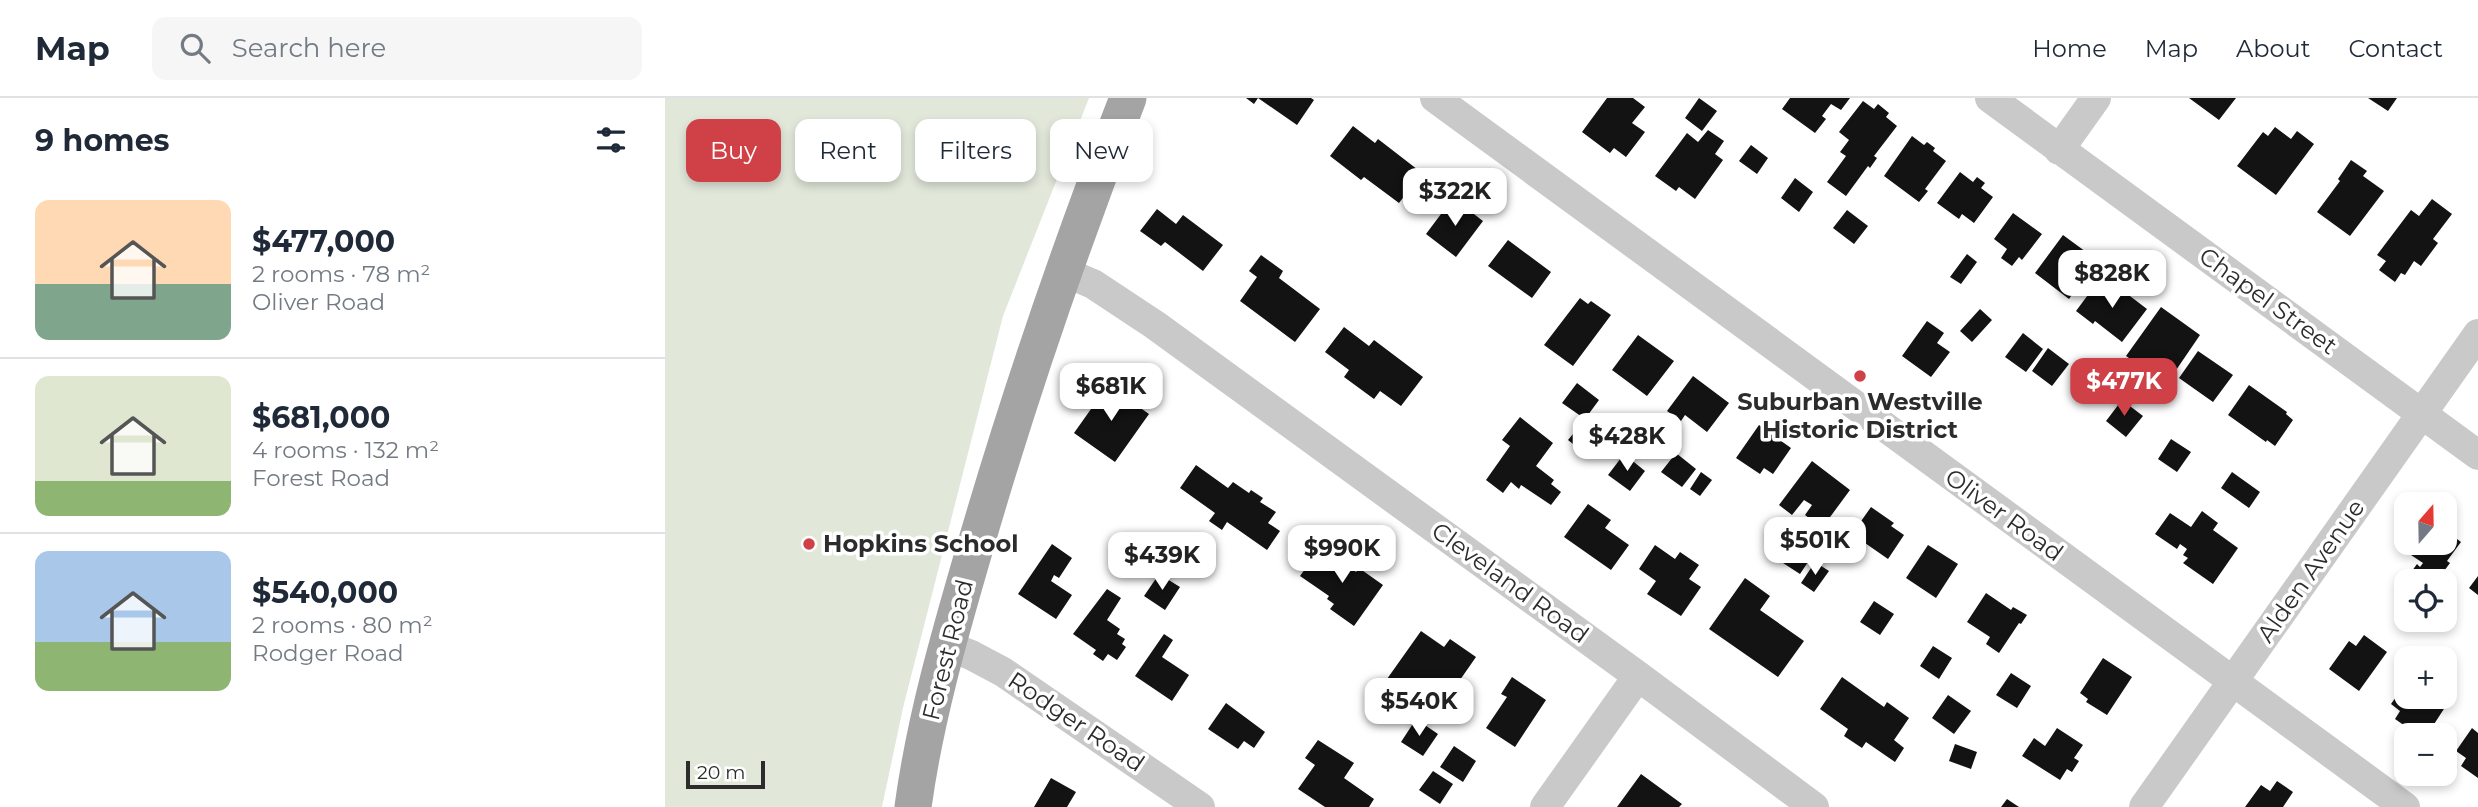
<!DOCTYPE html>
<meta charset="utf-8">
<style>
:root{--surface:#fff;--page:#f6f6f7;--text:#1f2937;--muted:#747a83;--line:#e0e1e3;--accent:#d04047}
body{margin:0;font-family:Montserrat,sans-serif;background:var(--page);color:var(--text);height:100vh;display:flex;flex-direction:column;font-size:26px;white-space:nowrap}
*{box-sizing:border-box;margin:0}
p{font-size:23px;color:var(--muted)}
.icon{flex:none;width:38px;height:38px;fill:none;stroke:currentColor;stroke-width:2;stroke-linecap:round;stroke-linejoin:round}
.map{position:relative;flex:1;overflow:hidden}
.drawer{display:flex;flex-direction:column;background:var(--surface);width:665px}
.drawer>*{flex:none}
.banner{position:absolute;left:21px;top:21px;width:665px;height:63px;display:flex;gap:14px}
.needle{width:46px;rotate:20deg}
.controls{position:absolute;left:1729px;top:394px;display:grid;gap:14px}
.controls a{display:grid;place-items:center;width:63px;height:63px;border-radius:14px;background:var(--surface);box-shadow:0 4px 10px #0003;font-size:35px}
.scale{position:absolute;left:21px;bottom:18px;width:79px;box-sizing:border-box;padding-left:7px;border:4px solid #2c2c2c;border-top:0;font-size:19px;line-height:24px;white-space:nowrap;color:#2c2c2c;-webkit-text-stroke:5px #fff;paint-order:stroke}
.price{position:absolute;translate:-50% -60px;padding:0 16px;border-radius:14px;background:#fff;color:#222;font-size:23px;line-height:46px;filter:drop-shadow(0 2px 4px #0008)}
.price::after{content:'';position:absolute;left:50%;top:42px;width:21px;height:16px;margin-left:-10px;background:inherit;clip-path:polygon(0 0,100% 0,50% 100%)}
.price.on{background:var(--accent);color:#fff}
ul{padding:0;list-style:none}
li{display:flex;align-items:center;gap:21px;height:175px;padding:0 35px}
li+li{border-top:2px solid var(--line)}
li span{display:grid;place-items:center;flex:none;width:196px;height:140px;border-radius:14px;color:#555}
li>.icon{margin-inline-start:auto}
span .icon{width:84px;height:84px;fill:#fffc;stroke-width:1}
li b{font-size:30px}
h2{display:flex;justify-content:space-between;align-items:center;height:84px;padding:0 35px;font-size:30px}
.pill{padding:0 24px;border-radius:14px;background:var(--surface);box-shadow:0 4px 10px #0003;font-size:24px;line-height:63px}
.pill.on{background:var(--accent);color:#fff}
header{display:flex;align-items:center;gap:42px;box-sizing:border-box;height:98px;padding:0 35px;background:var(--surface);border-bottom:2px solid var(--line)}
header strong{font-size:33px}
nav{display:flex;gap:38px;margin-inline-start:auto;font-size:24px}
.search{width:490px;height:63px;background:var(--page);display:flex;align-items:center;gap:18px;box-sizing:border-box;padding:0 24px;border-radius:14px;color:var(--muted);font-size:26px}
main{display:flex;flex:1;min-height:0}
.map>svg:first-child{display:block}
.green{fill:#e1e8da}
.building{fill:#131313}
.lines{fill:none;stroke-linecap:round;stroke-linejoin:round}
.minor{stroke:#c9c9c9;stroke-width:30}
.major{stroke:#a4a4a4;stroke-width:37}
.poi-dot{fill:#d04047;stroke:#fff;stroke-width:2.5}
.labels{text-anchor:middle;stroke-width:7;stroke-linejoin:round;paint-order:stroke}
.street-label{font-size:24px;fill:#2c2c2c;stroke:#fff}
.poi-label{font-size:24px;font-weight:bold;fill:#2c2c2c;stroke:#fff}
</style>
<header>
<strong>Map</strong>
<div class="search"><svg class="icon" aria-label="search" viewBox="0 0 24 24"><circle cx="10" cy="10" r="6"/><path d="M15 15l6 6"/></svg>Search here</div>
<nav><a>Home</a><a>Map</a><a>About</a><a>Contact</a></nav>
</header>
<main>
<section class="drawer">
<h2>9 homes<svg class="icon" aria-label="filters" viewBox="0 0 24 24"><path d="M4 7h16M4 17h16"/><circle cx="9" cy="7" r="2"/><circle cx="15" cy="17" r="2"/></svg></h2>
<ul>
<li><span style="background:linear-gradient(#ffd9b3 60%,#7fa58c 0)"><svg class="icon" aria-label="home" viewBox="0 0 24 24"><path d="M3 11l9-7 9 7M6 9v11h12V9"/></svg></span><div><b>$477,000</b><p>2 rooms · 78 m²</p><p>Oliver Road</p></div></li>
<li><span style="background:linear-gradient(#dfe7d0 75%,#8fb573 0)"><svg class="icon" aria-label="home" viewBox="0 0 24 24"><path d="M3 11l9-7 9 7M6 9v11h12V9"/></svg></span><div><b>$681,000</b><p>4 rooms · 132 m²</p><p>Forest Road</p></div></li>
<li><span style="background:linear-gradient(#a9c7e8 65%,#8fb573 0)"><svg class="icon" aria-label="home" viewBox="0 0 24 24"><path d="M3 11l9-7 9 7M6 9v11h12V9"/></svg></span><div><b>$540,000</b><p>2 rooms · 80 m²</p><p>Rodger Road</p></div></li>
</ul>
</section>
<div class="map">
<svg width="1813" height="709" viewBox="0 0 1813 709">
<rect width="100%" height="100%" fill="#fff"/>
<!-- green -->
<path class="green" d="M0 0H424L338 218 238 610 217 709H0Z"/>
<!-- building -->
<path class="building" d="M581 0H646L649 2 632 27 593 0 589 6Z
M942 0H968L980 9 967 25 980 34 961 59 949 50 945 55 917 34Z
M1034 0 1052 13 1037 33 1020 20Z
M1125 0H1185L1176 12 1166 6 1157 18 1161 21 1150 35 1117 11Z
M1524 0H1571L1554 22Z
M1703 0H1732L1723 13Z
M1198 3 1209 11 1213 6 1224 15 1221 19 1232 28 1209 58 1212 60 1205 70 1203 68 1181 98 1162 84 1181 58 1175 54 1184 42 1174 34Z
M688 28 710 45 713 41 757 75 734 105 699 79 696 82 665 58Z
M1610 29 1626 41 1632 33 1649 46 1611 97 1572 68 1598 34 1603 38Z
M1043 32 1059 43 1050 56 1058 62 1030 101 1014 89 1011 93 990 78 1022 35 1033 44Z
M1247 38 1259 47 1262 44 1270 50 1268 53 1281 63 1260 91 1263 93 1254 104 1219 78Z
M1086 47 1103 60 1092 76 1074 63Z
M1686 62 1702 73 1698 78 1719 93 1685 138 1652 114 1675 83 1673 81Z
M1295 74 1308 84 1312 79 1320 85 1316 90 1328 99 1309 125 1297 116 1294 121 1272 105Z
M1130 80 1148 94 1134 114 1116 100Z
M788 100 818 123 791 159 761 136Z
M1767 101 1787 116 1768 141 1773 145 1756 168 1749 163 1740 177 1736 175 1730 184 1714 172 1721 163 1712 157 1746 112 1754 118Z
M492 111 511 126 518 117 558 147 538 173 500 144 496 148 475 133Z
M1182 112 1203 128 1189 146 1168 130Z
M1348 115 1377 136 1357 162 1354 159 1347 168 1336 160 1342 151 1329 141Z
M1398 137 1432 162 1404 201 1370 175Z
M843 142 886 174 867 200 823 168Z
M1302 156 1312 164 1296 186 1285 179Z
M596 157 618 173 614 180 655 211 630 244 575 203 592 179 584 173Z
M1434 182 1454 197 1457 192 1482 211 1457 244 1430 223 1428 226 1411 213Z
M915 200 923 206 926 203 946 217 908 268 879 247Z
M1496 209 1535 237 1505 281 1483 273 1461 258Z
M1315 211 1327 222 1307 244 1295 233Z
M1262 223 1279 235 1272 245 1285 254 1266 279 1237 258Z
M679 229 704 248 709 242 758 279 736 308 715 293 709 301 679 279 684 272 660 254Z
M1358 235 1378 251 1361 274 1340 259Z
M973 237 1009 263 982 298 947 272Z
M1383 250 1404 266 1387 288 1367 273Z
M1533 253 1568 277 1548 304 1514 280Z
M1028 278 1064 305 1042 334 1020 317 1016 323 1002 313Z
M912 285 934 302 920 321 897 305Z
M443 287 484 316 450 364 409 335Z
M1584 287 1622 314 1621 316 1628 322 1610 348 1602 342 1601 344 1563 317Z
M1457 302 1478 318 1461 339 1441 323Z
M855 319 888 345 871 368 889 382 886 386 896 394 886 407 856 387 854 391 846 384 838 395 821 382 845 348 837 342Z
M1094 327 1126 350 1108 376 1099 370 1095 376 1071 360Z
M913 330 932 344 922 357 903 342Z
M1506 341 1526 354 1512 374 1493 361Z
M1011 355 1031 371 1017 389 996 374Z
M959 356 980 373 965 393 943 377Z
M1147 363 1185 392 1157 430 1140 417 1147 407 1139 402 1127 417 1114 407Z
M531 367 563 390 568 384 584 395 586 392 598 400 595 404 611 414 603 425 615 433 602 452 562 424 557 432 544 423 550 415 515 390Z
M1036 374 1047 382 1035 398 1025 391Z
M1567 374 1595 394 1584 410 1556 390Z
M923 406 946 422 940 430 964 447 946 472 899 439Z
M1206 409 1229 425 1226 428 1239 437 1223 461 1187 436Z
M1537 413 1553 425 1548 432 1573 450 1548 486 1518 465 1523 460 1518 457 1522 451 1515 446 1512 451 1490 436 1505 415 1526 429Z
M1780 432 1796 444 1782 463 1785 465 1776 477 1780 480 1778 483H1752L1744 477 1752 466 1755 469 1758 465 1746 457 1749 452 1746 449 1749 444 1754 446 1755 444H1780Z
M1124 442 1147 458 1135 476 1112 461Z
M387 446 407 460 394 480 389 477 386 483 407 497 391 521 353 496Z
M990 447 1010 461 1015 454 1034 467 1024 481 1036 489 1016 518 982 496 991 483 974 471Z
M1263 447 1293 466 1271 500 1241 480Z
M656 449 691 474 694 470 718 487 689 528 665 511 669 506 662 501 664 498 635 478Z
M1150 464 1164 473 1149 494 1136 485Z
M494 476 515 489 500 512 479 498Z
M1813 478V497L1804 490Z
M1080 480 1105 498 1095 512 1139 543 1113 579 1044 531Z
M442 491 456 500 442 522 455 531 452 536 460 541 457 546 461 549 452 562 443 556 438 563 428 556 431 552 408 536Z
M1321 495 1346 512 1348 509 1362 517 1356 526 1354 525 1334 555 1321 546 1325 539 1302 524Z
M1209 503 1229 516 1215 537 1195 524Z
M756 533 779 549 785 541 811 559 781 602 752 582 750 584 743 580 735 591 722 581Z
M499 536 508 542 497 559 524 577 507 603 470 578Z
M1699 537 1722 554 1694 593 1664 571 1684 543 1691 548Z
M1268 548 1287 560 1274 581 1255 568Z
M1438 560 1467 579 1442 617 1421 604 1423 601 1415 595Z
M1346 575 1366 588 1352 610 1331 597Z
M847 579 881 602 850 649 821 630 842 599 836 596Z
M1177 579 1219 609 1222 604 1244 620 1229 642 1239 650 1230 664 1201 644 1197 650 1179 638 1183 631 1155 611Z
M1741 584V598H1762L1768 603 1771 598H1780V595L1786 600 1762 637H1753L1730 621 1735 613 1726 606Z
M1283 597 1306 613 1289 636 1267 620Z
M561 605 600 634 589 650 579 643 573 651 543 631Z
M751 621 773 636 758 658 736 644Z
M1392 630 1418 647 1409 660 1414 663 1407 674 1402 671 1395 682 1357 658 1369 640 1380 648Z
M1807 630 1813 635V680L1796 668 1801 660 1791 653Z
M653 642 689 665 679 680 709 701 704 709H660L633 691 650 667 640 660Z
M1290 646 1312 654 1306 671 1284 663Z
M789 648 811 663 798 684 775 669Z
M768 673 788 686 775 706 754 692Z
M976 676 1017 706 1014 709H952Z
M386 680 411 694 402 709H369Z
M1612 683 1628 694 1618 709H1580L1596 687 1605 693Z
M1342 701 1354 709H1336Z"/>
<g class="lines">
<!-- minor -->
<path class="minor" d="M770 0 1740 709
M1325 0 1813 357
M1394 52 1431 0
M397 173 428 186 490 227 973 578 1149 709
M283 548 306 557 338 574 535 709
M880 709 973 578
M1479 709 1813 236"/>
<!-- major -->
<path class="major" d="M248 709C260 620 286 532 311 446 355 295 406 147 463 0"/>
</g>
<!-- markers -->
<g class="poi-dot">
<circle cx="1195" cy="278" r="7"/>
<circle cx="144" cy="446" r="7"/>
</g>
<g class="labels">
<!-- street labels -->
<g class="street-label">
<text transform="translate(1603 203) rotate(36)" y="8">Chapel Street</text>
<text transform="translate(1339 417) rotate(36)" y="8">Oliver Road</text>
<text transform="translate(1646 473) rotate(-55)" y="8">Alden Avenue</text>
<text transform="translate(845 485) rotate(36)" y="8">Cleveland Road</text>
<text transform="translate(283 552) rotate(-76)" y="8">Forest Road</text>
<text transform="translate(411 624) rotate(34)" y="8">Rodger Road</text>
</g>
<!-- poi labels -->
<g class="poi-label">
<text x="1195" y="312">Suburban Westville<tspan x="1195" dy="28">Historic District</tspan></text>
<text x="158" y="454" text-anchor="start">Hopkins School</text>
</g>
</g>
</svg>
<div class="controls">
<a><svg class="needle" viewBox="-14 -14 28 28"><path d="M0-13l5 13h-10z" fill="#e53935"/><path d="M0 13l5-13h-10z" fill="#747a83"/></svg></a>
<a><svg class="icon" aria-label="locate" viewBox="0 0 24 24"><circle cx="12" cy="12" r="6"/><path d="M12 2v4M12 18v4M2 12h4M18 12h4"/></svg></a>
<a>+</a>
<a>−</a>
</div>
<div class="scale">20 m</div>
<b class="price" style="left:790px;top:130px">$322K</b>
<b class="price" style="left:1447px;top:212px">$828K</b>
<b class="price on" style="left:1459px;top:320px">$477K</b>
<b class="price" style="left:446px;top:325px">$681K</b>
<b class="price" style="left:962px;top:375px">$428K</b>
<b class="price" style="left:1150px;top:479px">$501K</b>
<b class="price" style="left:677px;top:487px">$990K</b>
<b class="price" style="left:497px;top:494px">$439K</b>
<b class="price" style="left:754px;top:640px">$540K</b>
<div class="banner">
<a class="pill on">Buy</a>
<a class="pill">Rent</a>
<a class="pill">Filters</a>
<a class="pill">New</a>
</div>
</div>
</main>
